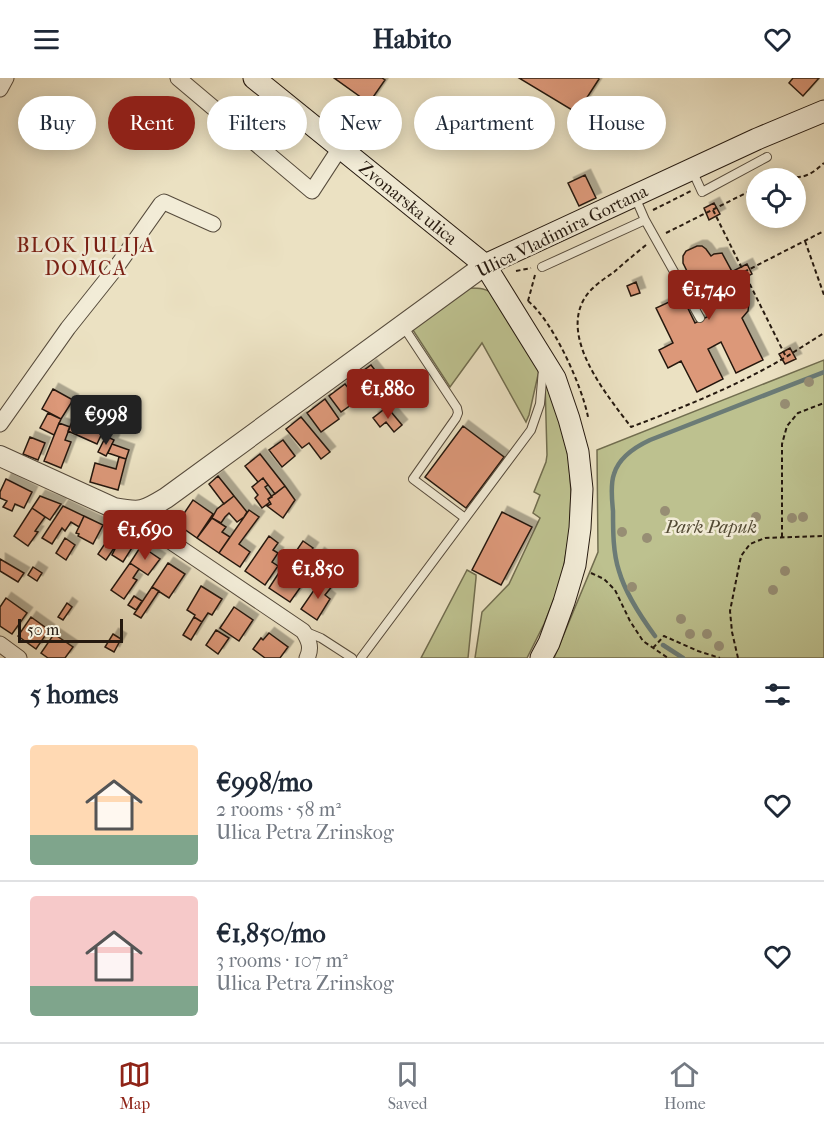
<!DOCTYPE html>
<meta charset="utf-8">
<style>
:root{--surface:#fff;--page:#f6f6f7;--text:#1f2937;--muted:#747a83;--line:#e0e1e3;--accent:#8f2418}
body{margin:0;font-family:"IM FELL French Canon",serif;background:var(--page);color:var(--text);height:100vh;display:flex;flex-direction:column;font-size:22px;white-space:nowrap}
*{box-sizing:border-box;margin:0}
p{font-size:20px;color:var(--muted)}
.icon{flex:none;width:33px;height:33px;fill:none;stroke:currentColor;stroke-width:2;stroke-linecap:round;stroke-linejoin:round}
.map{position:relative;height:580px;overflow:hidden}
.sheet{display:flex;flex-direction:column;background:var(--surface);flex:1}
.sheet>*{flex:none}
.banner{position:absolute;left:18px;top:18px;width:789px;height:54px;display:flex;gap:12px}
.fabs{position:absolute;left:746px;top:90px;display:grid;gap:12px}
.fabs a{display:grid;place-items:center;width:60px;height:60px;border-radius:50%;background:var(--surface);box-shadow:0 3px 15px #0003;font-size:30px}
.scale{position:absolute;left:18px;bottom:15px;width:105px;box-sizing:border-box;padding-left:6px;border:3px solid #25190f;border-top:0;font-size:16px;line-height:21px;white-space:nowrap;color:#25190f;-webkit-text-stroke:4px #f2ecd7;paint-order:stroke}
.price{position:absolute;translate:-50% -51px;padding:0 14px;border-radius:6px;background:var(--accent);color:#fff;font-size:20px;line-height:39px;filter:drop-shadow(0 2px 3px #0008)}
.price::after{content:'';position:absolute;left:50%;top:36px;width:18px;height:14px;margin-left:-9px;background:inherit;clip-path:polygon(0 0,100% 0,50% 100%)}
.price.on{background:#222;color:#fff}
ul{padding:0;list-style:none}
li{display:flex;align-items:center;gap:18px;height:150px;padding:0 30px}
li+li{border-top:2px solid var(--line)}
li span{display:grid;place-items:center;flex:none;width:168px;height:120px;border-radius:6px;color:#555}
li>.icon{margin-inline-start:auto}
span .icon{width:72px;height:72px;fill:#fffc;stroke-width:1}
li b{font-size:26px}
h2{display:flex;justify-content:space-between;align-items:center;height:72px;padding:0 30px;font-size:26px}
.chip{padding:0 21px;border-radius:27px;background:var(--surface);box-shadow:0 3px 15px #0003;font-size:21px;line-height:54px}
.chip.on{background:var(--accent);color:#fff}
header{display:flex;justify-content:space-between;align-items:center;height:78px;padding:0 30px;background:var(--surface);font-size:27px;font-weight:700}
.menu{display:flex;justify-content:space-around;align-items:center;height:84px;border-top:2px solid var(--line);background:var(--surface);font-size:16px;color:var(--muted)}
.menu a{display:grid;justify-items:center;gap:3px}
.menu .on{color:var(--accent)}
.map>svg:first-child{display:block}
.green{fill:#bdc18f;stroke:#716d4f;stroke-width:1.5}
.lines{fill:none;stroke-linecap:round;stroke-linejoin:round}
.stream{stroke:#6b7b76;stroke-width:4.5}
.building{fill:#dc9879;stroke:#25190f;stroke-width:1.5;filter:url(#shadow)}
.service-casing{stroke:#564b3c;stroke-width:10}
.minor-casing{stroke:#564b3c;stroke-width:17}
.tertiary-casing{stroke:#564b3c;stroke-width:22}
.secondary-casing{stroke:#25190f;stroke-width:23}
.path{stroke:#25190f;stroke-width:2;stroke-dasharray:4.5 3;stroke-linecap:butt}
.service{stroke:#f2ecd7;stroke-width:8}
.minor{stroke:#f2ecd7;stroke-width:15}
.tertiary{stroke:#f2ecd7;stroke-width:20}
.secondary{stroke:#f2ecd7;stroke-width:21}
.tree{fill:#978e74}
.labels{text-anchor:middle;stroke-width:5;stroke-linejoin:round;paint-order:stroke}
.street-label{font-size:18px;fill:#25190f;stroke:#f2ecd7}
.park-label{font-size:18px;font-style:italic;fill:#534b35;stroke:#f2ecd7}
.neighbourhood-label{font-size:20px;letter-spacing:1.5px;fill:#7a1f14;stroke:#f2ecd7}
</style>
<header><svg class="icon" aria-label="menu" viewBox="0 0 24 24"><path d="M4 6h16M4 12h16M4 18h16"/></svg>Habito<svg class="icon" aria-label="heart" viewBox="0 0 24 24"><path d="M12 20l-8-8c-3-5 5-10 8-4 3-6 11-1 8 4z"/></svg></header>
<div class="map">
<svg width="824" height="580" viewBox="0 0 824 580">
<defs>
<filter id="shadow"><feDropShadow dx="5.5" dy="-5.5" stdDeviation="0" flood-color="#0004"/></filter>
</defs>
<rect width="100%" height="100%" fill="#ebe1c2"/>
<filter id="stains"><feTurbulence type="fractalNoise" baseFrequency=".00333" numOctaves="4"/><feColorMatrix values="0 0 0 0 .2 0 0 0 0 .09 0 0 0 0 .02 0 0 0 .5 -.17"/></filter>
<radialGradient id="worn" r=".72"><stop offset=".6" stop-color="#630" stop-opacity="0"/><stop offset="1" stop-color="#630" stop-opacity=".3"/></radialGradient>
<!-- green -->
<path class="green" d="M463 210C479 210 485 209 498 219L540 288 529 337 526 344 482 265 450 309 409 246Z
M824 282V580H554L598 474 597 372Z
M545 304 563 347 569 385 571 414 570 452 561 504 544 546 527 580H475L482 534 509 506 540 440 533 435 540 417 534 414 546 384 547 377Z
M467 492 476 497V500L468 580H421Z"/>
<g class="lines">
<!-- stream -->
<path class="stream" d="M655 558C641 539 626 517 619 493 613 475 613 453 613 433 612 422 610 407 614 396 619 379 635 369 650 362L824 294
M663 567 683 580"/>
</g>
<!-- building -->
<path class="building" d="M334 0H382L385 2 369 25Z
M519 0H598L599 1 577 35Z
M793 0H819L803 18 789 5Z
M585 97 596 120 579 128 568 105Z
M714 125 720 136 709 142 704 130Z
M697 168H702L706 171 711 178 714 176 722 175 749 225 748 233 742 240 763 282 736 295 721 264 708 271 723 301 697 314 681 283 668 290 659 272 673 265 656 230 682 218 695 245 709 238 683 185V178L686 173Z
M747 186 752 196 736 204 731 194Z
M636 204 640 215 631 218 627 208Z
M790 270 796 281 785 286 779 276Z
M371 287 395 318 388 324 376 309 369 315 356 298Z
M345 306 358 322 341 334 329 318Z
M53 311 73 322 61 341 42 331Z
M325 321 339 341 321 354 307 335Z
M79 327 109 340 97 366 68 353Z
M387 329 402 347 394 354 386 344 380 349 373 340Z
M48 335 61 341 54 357 40 350Z
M301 339 330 374 321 381 309 365 302 370 286 351Z
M59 345 70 349 65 362 71 364 61 390 44 383Z
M463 348 504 379 466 430 425 399Z
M106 358 114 362 106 378 98 374Z
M30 359 45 365 38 382 23 376Z
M283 362 295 378 282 389 269 372Z
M112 366 129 372 126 381 108 375Z
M260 376 285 408 275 416 263 400 258 404 245 388Z
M119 379 126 381 118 412 90 404 95 385 116 391Z
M218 398 234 418 224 426 209 406Z
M263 400 268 407 265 409 272 419 268 421 270 424 262 430 255 420 258 417 252 409Z
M6 401 32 414 24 430 15 426 12 433 3 429 7 423 0 420V414Z
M285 408 295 422 283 440 267 428 271 426 268 421Z
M40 418 61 426 50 442 32 430Z
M234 418 247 434 244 439 237 444 229 435 225 439 221 445 212 440 217 431Z
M193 422 213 436 197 460 177 446Z
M63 428 84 438 79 449 71 444 65 453 62 450 52 466 42 460Z
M32 430 45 439 35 453 38 454 28 468 14 458Z
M249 432 259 439 239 466 250 474 240 489 219 475Z
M502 434 532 449 501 507 472 492Z
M84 438 103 447 93 466 78 458 79 456 76 455Z
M212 440 226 449 222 454 230 459 219 475 197 460Z
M114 452 135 465 123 484 112 477 115 471 114 470 106 482 98 476Z
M269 458 278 465 273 472 278 475 272 484 278 488 265 507 245 493Z
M65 460 75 467 66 482 56 475Z
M303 463 313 470 294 498 284 491Z
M141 468 160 481 148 497 130 485Z
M319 475 336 488 332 493 339 498 333 507 316 493 308 504 301 499Z
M0 481 24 495 18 504 0 493Z
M130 485 139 491 133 500 137 502 124 521 111 512Z
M168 485 185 496 169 520 152 509Z
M33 489 42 495 37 503 28 497Z
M280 493 302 507 290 524 269 510Z
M323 499 333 507 325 517 330 521 317 542 301 531Z
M201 508 222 521 212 537 208 535 202 544 194 539 195 537 187 532Z
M152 509 159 513 141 540 134 536Z
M134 518 142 523 136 532 128 527Z
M6 520 27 535 12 556 0 548V529Z
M67 525 72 529 63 542 58 539Z
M234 529 253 542 239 563 220 550Z
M31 539 49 552 36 571 18 558Z
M194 539 202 544 191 562 183 557Z
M216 552 229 560 218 576 206 567Z
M269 555 288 569 280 580H265L253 571 261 560 263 562Z
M54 556 73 569 65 580H48L41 575Z
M113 556 121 561 114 574 105 569Z"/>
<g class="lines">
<defs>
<path id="service" d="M692 92 702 114 767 79
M645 142 700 240
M542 189 645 142 635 119
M403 248 457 330 458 335 456 340 413 401 465 440
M304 553 321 560 352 580
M361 580 531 352 540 326 543 291"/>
<path id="minor" d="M178 0 312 113 340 70
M0 11 6 0
M0 346 68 250 115 191 161 126 164 124 213 146
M144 433 149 444 164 459 303 553C309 562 312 570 307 580
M0 566 19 580"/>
<path id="tertiary" d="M0 378 114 430C141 435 143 434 166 420L485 187"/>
<path id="secondary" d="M254 0 485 187 555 300 569 341 578 374 582 411 580 450 575 487 564 524 549 565 541 580
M485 187 757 61 824 33"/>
</defs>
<!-- service casing -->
<use href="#service" class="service-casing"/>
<!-- minor casing -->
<use href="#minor" class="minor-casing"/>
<!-- tertiary casing -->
<use href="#tertiary" class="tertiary-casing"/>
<!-- secondary casing -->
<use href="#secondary" class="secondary-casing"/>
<!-- path -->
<path class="path" d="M774 100C781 97 786 98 794 99 807 100 815 93 824 85
M653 132 691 113
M713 132 786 279 824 255
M666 155 756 110
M805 163 824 217
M646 167C635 176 624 185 614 194 604 201 593 208 586 218 558 259 607 317 631 349 684 329 737 308 786 279
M516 193 531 190
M744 194 822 154
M528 223C553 243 582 308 588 339
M528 223 535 197
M782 459V366L787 348 798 335 824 325
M591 495 604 501 615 512 630 543 643 563 668 580
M653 570 664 558 698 573 720 580
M738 580 732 554 730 533 741 478 750 466 765 460 824 458"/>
<!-- service -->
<use href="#service" class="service"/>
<!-- minor -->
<use href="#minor" class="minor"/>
<!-- tertiary -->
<use href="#tertiary" class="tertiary"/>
<!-- secondary -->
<use href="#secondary" class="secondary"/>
</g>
<!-- trees -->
<g class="tree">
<circle cx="809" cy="304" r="5"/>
<circle cx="785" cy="326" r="5"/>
<circle cx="665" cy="433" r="5"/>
<circle cx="756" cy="439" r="5"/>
<circle cx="803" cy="439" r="5"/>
<circle cx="792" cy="440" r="5"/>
<circle cx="622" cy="454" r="5"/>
<circle cx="647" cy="460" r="5"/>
<circle cx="785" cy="493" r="5"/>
<circle cx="632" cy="509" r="5"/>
<circle cx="773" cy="512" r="5"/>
<circle cx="681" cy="541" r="5"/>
<circle cx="690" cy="556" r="5"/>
<circle cx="707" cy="556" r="5"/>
<circle cx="719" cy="568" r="5"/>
</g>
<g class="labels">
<!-- street labels -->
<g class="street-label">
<text transform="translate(408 125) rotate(39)" y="6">Zvonarska ulica</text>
<text transform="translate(562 153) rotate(-26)" y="6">Ulica Vladimira Gortana</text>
</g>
<!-- park labels -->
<g class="park-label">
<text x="711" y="455">Park Papuk</text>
</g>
<!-- neighbourhood labels -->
<g class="neighbourhood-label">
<text x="86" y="174">BLOK JULIJA<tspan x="86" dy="23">DOMCA</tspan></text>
</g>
</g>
<rect width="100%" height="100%" filter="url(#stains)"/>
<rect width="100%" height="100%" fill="url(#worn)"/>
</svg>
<div class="fabs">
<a><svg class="icon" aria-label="locate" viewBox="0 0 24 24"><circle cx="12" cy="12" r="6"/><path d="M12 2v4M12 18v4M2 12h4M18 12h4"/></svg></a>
</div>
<div class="scale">50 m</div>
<b class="price" style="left:709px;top:243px">€1,740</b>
<b class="price" style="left:388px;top:342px">€1,880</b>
<b class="price on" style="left:106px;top:368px">€998</b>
<b class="price" style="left:145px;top:483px">€1,690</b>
<b class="price" style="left:318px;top:522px">€1,850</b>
<div class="banner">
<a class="chip">Buy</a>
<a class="chip on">Rent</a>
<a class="chip">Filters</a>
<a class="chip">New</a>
<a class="chip">Apartment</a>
<a class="chip">House</a>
</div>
</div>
<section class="sheet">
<h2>5 homes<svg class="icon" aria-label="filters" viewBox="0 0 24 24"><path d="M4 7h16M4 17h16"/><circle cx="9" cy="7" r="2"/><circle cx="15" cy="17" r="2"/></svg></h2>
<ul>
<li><span style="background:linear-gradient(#ffd9b3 75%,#7fa58c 0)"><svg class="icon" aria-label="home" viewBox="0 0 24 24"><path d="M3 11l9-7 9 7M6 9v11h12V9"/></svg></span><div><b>€998/mo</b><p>2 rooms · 58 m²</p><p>Ulica Petra Zrinskog</p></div><svg class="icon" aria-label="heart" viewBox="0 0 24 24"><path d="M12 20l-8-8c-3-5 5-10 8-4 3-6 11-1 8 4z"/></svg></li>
<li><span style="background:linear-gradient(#f6c9c9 75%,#7fa58c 0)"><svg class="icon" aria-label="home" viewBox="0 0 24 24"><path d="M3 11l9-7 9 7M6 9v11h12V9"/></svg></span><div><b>€1,850/mo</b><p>3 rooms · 107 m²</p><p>Ulica Petra Zrinskog</p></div><svg class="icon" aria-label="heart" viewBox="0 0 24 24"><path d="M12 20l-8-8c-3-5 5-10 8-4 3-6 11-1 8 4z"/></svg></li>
</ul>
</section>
<nav class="menu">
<a class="on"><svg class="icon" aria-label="map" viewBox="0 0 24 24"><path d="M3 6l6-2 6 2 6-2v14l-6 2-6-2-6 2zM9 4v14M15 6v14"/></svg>Map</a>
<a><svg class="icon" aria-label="saved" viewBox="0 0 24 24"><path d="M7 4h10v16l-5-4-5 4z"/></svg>Saved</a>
<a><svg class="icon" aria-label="home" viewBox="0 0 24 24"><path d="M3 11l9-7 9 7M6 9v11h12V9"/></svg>Home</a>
</nav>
